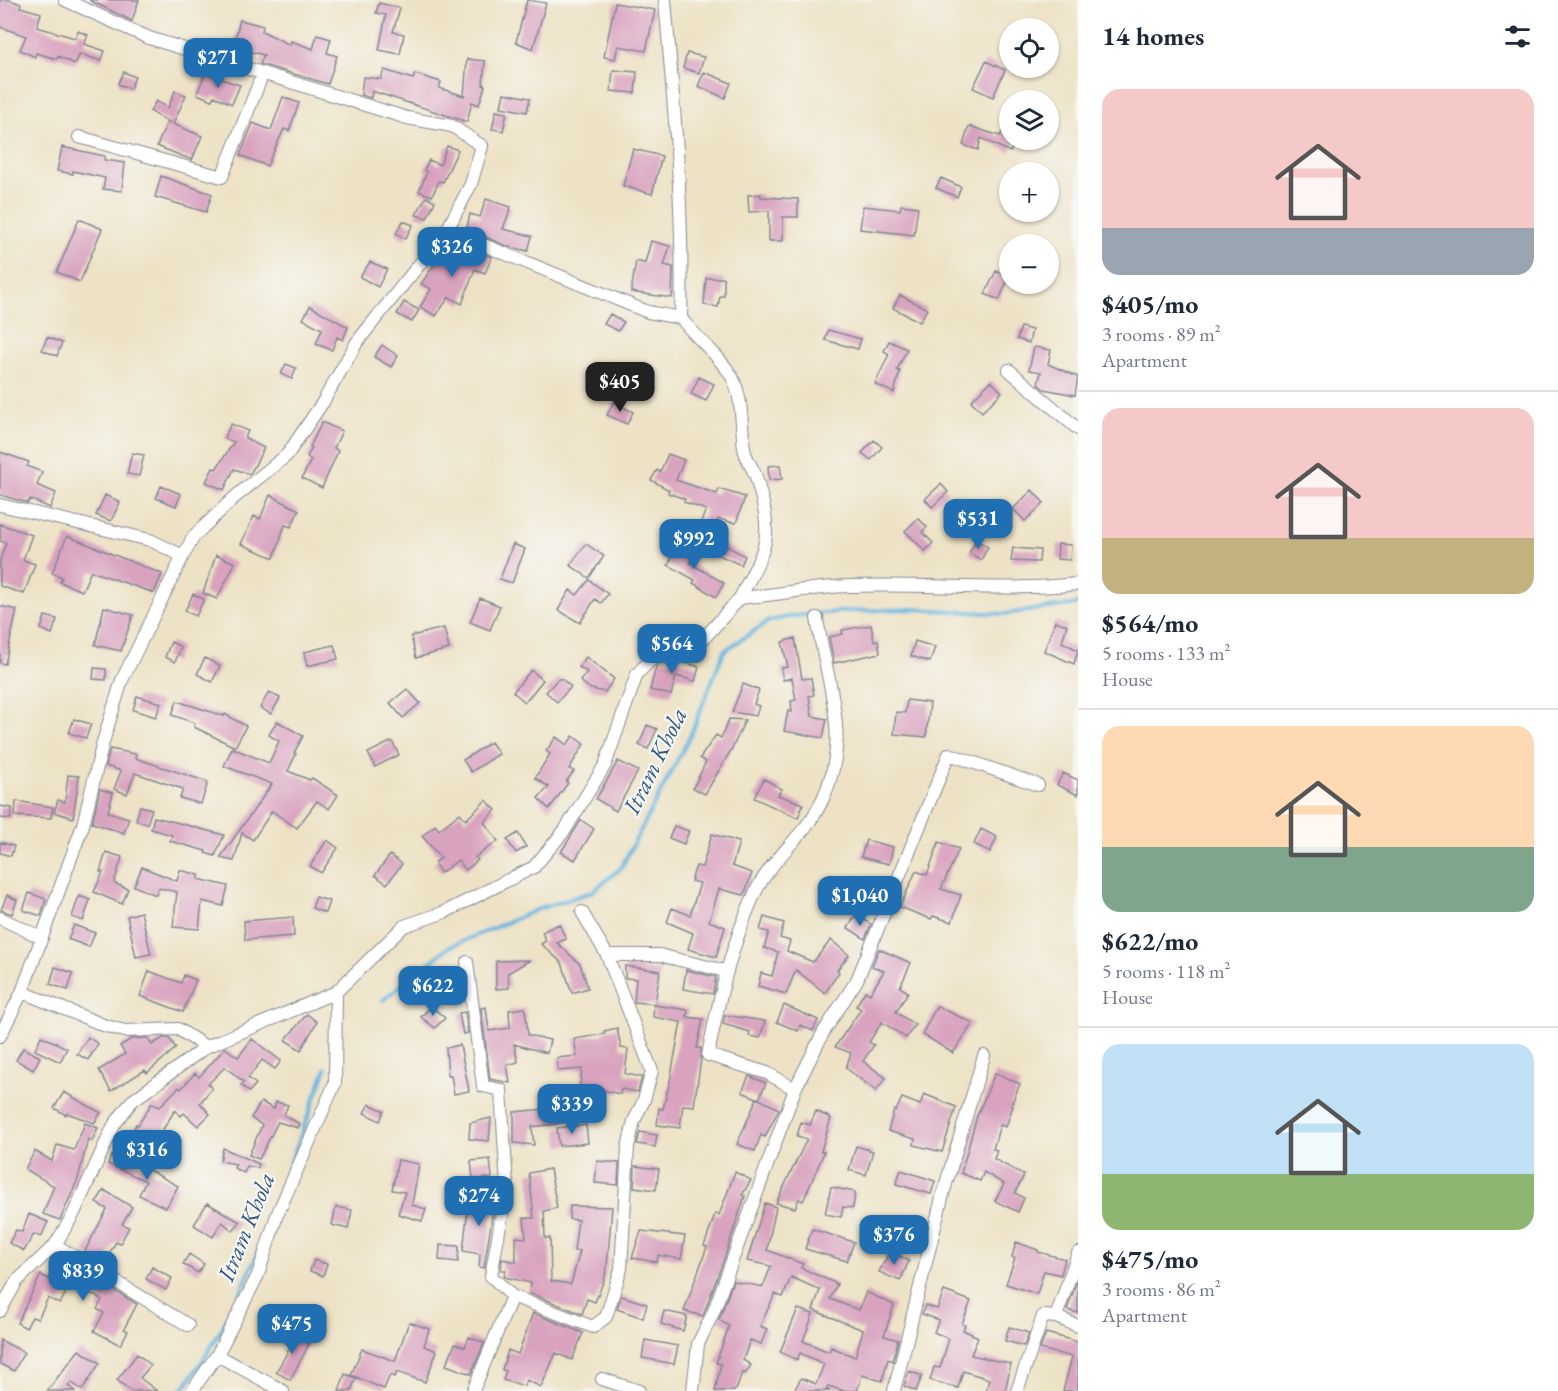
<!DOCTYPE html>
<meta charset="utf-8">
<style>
:root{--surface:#fff;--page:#f2f2f3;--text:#1f2937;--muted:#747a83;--line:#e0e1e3;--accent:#1f6fb2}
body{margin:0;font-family:"EB Garamond",serif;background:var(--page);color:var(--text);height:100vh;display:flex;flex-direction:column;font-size:22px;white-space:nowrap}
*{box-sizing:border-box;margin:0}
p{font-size:20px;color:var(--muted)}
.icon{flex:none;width:33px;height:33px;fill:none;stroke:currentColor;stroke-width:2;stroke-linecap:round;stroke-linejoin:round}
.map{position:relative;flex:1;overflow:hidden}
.panel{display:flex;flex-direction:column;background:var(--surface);width:480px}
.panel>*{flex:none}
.tools{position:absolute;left:999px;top:18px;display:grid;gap:12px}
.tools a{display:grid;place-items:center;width:60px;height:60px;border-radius:50%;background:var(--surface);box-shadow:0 2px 4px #0004;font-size:30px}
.price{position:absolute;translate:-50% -51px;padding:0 14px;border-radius:12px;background:var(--accent);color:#fff;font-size:20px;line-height:39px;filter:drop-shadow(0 2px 3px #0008)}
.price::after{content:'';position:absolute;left:50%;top:36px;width:18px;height:14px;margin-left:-9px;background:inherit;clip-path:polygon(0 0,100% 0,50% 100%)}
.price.current{background:#222;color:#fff}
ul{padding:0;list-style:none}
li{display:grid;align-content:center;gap:12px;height:318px;padding:0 24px}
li+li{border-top:2px solid var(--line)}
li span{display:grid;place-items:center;height:186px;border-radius:18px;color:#555}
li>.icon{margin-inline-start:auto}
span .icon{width:108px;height:108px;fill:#fffc;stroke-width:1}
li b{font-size:26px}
h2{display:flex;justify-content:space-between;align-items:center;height:72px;padding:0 24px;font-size:26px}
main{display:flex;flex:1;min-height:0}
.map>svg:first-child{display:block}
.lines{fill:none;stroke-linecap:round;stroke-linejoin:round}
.stream{stroke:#64b4df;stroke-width:4}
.building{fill:#d9a3bf}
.street-casing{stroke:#848892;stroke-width:14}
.street{stroke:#fff;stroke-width:12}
.labels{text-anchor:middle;stroke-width:4.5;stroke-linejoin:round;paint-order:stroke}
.water-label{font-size:24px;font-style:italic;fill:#315785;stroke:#f6f6f2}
</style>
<main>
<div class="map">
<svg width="1078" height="1391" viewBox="0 0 1078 1391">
<rect width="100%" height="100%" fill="#f6f6f2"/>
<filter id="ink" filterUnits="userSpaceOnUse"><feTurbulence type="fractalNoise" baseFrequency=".0167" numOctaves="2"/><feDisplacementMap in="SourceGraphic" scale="12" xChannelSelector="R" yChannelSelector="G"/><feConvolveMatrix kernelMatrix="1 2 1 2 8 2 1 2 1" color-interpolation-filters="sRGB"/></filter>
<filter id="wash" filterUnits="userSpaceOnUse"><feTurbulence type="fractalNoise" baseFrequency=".008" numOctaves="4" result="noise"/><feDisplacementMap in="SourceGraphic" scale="24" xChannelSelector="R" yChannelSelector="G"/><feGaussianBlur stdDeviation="1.35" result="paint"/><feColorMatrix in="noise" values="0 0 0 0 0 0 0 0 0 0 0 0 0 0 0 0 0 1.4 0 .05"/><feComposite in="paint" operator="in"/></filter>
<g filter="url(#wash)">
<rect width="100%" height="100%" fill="#ede2c5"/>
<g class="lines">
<!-- stream -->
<path class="stream" d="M383 1000 449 947 541 908 592 892 621 868 691 734 724 651 769 621 793 616 850 611 914 609 1004 614 1078 604
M273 1210 326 1068
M181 1391C219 1342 247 1284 268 1225"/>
</g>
<g id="blocks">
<!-- building -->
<path class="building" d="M0 0H10L21 4 20 7 41 13 37 27 75 38 78 31 88 35 84 44 105 51 101 61 80 54 75 64 58 56 57 59 36 53 35 57 20 50 26 36 0 27Z
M89 0H139L132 21Z
M527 0 546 3 533 49 516 42Z
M379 3 400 8 393 32 404 34 400 54 379 50 386 15 376 13Z
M615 3 655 10 646 51 618 46 615 59 604 57Z
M240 20 263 26 262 31 290 45 291 41 313 49 317 35 331 39 327 53 337 56 328 84 260 64 264 55 233 47Z
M687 53 704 57 699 73 683 68Z
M467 59 485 61 483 85 485 86 479 105 472 102 467 122 372 91 371 98 361 95 363 77 381 79 384 70 413 79 415 74 441 82 439 88 464 96Z
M986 61 1005 70 993 97 973 88Z
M613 70 637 72 635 93 611 91Z
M124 72 135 77 130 89 118 84Z
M704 72 731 83 725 98 698 86Z
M205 74 240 85 232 104 214 96 212 100 197 94Z
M175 91 186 95 173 124 202 136 192 160 157 146 167 122 170 123 150 111 156 101 168 108Z
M504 93 530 98 527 112 501 107Z
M283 97 299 103 289 131 284 129 267 166 240 155 253 123 271 130Z
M496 111 507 113 503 131 492 129Z
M1010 119V140H1016L1010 152 981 138 978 150 963 145 969 126 1000 136Z
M447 146 458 150 443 182 439 181 432 196 419 191 427 172 424 170 429 160 440 165Z
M62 147 105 156 104 160 125 163 122 191 103 189 105 178 73 171V174L57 171Z
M633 149 662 156 652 194 623 186Z
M161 176 212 194 206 212 155 197Z
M941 178 961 187 957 197 936 188Z
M761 194V197L798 199V217H783V241H769V211L749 212 748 195Z
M426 197 435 201 427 218 416 215Z
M486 199 511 207 503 229 532 236 528 251 507 246 478 234 480 230 467 227 470 214 480 217Z
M901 205 918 207 914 235 860 229 863 206 900 210Z
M79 219 102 229 80 282 57 272Z
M403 221 413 225 405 239 396 233Z
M651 241 670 246 664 265 673 267 672 298 631 292 636 261 645 263Z
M462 246 492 257 485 273 475 269 462 304 449 297 436 316 420 307 431 289 421 284 444 250 457 258Z
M370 262 387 269 378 287 360 277Z
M996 271 1009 277 999 300 985 294Z
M706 278H724V296H720L718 307 704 305Z
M900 295 927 309 920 322 893 308Z
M404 302 419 310 412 322 397 314Z
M310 306 348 327 343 340 337 337 332 350 316 344 322 329 303 319Z
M610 314 624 322 618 331 604 324Z
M1021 327 1032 330 1029 343 1017 339Z
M828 330 861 339 858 349 825 340Z
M47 337 62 343 57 356 42 350Z
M889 341 907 349 897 370 900 371 894 393 875 384 889 354 884 351Z
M382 345 398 356 391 367 374 357Z
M1034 347 1051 350 1048 364 1078 377 1075 395 1044 389 1038 384 1041 372 1029 370Z
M286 364 296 368 292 379 281 374Z
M699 377 714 384 706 401 691 394Z
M991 381 1002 392 982 412 971 401Z
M614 402 633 412 627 424 607 415Z
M322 422 342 431 334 448 338 451 322 488 302 478 311 460 307 457 312 448 310 447Z
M231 424 248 431 245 438 264 448 250 474 234 469 224 490 206 482 213 468 216 469 234 442 224 438Z
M874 440 882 447 871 460 862 453Z
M0 452 29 462 27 466 42 472 37 485 56 493 50 508 30 499 28 503 0 495Z
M132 453 144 455 139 476 127 474Z
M668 454 684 460 676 480 717 494 719 489 745 497 736 523 718 519 710 537 745 556 741 565 710 551 693 540 706 510 684 502 685 499 668 493 669 490 651 480 657 470 660 472Z
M780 465 782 479 769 480 768 466Z
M941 484 948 492 932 507 925 499Z
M161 486 181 494 176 506 156 498Z
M1032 490 1044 503 1025 521 1013 509Z
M105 495 120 502 111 521 96 515Z
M270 495 299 510 291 527 285 525 274 558 241 544 254 516 260 519Z
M918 518 927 527 922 532 933 543 925 551 905 531Z
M0 524 32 535 23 560 35 564 24 594 0 586V560L6 543 0 541Z
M67 536 162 574 154 593 91 571 82 591 60 582 62 577 52 573Z
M976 540 988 547 981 560 969 553Z
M681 541 697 550 690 563 724 583 716 597 693 583 695 580 668 565Z
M513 544 525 549 512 583 500 579Z
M586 544 604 556 589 578 570 565Z
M1058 544 1071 545 1070 560 1057 559Z
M1013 548 1040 550 1039 562 1011 561Z
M216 555 235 563 217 599 203 593Z
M589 580 608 594 601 603 595 599 580 623 558 610 570 590 577 595Z
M193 594 204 599 196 616 185 611Z
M480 598 500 606 490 630 470 622Z
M0 606 17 610 5 664 0 663Z
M104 607 133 615 121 651 95 645Z
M45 616 57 619 52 634 41 629Z
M1055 621 1067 625 1062 642 1078 650 1074 664 1044 651Z
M871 625 874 641 878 640 880 653 834 663 829 637 843 634 842 630Z
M444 628 449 649 416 658 411 636Z
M795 638 802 679 811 678 814 695 809 696 812 716 827 719 823 738 784 731 788 711 792 712 791 701 796 700 792 678 783 680 781 668 788 667 782 642Z
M915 641 935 647 930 662 911 656Z
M171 642 181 647 175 662 165 657Z
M334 645 338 659 307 666 304 652Z
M586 657 614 679 605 692 591 689 580 681 587 672 579 667Z
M205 658 220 666 212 682 197 674Z
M672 658 699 667 695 681 676 676 671 695 650 690 656 667 663 659 671 661Z
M94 668 106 669V680L93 679Z
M531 670 543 680 525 702 513 692Z
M558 679H562L571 687 557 702 546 692Z
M743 684 759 690 754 704 759 706 756 716 732 712Z
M407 689 420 703 403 718 390 703Z
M269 692 280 698 271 714 260 708Z
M137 696 161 703 156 717 133 710Z
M907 700 930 703 926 737 894 734 896 712 905 713Z
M177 701 224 716 225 714 246 726 235 747 194 727 195 723 172 715Z
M74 719 91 724 86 738 69 733Z
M729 719 745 720 733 747 705 794 693 788 706 762 700 758 716 735 721 738Z
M277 721 303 736 294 753 296 754 288 771 310 780 312 778 338 795 329 809 317 801 297 828 272 811 253 840 242 833 234 861 220 858 272 784 224 766 232 748 269 763 279 741 269 735Z
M647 725 657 729 648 749 639 745Z
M573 736 584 744 569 769 574 771 566 782 568 783 549 809 538 798 549 787 535 778 550 754 546 751 556 737 567 745Z
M392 741 399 755 375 767 368 753Z
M491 742 499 754 471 772 463 760Z
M110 749 136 754 135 758 208 782 201 804 180 798 183 789 135 773 127 794 114 789 121 771 106 766Z
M618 761 638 771 616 811 596 799Z
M1063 773 1078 780V795L1057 785Z
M68 775 79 776 73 818 54 812 58 800 65 802Z
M764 779 782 789 778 795 803 804 798 818 754 798Z
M100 789 113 793 108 812 129 818 124 833 92 823Z
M486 800 496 810 484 822 498 841 475 857 478 860 466 870 458 860 441 873 434 863 441 858 422 836 435 825 439 830 460 813 466 820Z
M16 801 53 807 51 818 15 816Z
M0 806 12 808 11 819 0 818Z
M140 806 152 809 147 824 136 820Z
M154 817 175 822 224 835 215 856 205 853 206 851 170 841 172 835 151 829Z
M581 820 594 829 575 860 561 852Z
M674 826 689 831 684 844 669 838Z
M981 829 997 837 990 852 974 844Z
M518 833 526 847 516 853 507 840Z
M712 834 739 842 732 866 752 873 744 895 719 889 709 921 725 927 716 957 688 949 693 933 667 922 672 908 690 915 700 883 691 881 696 866 702 867Z
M327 840 338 848 321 873 310 866Z
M866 840 893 847 889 864 861 857Z
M0 842 14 846 11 856 0 853Z
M939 842 959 849 941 889 961 895 952 922 933 916 931 919 900 907 916 871 927 875Z
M106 852 122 857 114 883 128 889 122 904 94 892 103 872H100Z
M390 855 402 864 387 884 375 875Z
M142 867 177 881 180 870 199 875 198 879 228 886 223 906 202 901 199 929 173 927 177 892 159 888 156 895 134 886Z
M29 893 46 899 41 916 23 910Z
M7 895 17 900 12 914 1 910Z
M79 896 90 900 83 921 72 917Z
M316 897 329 901 325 913 312 908Z
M141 912 151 954 136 957 127 916Z
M856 915 871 924 865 939 848 928Z
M293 917 294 936 245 940 244 921Z
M764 917 784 923 780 938 790 941 787 951 813 962 831 940 849 955 837 970 839 972 825 993 796 970 786 994 758 986 761 973 772 976 778 952 764 948 769 932 760 930Z
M559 924 566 939 557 943 580 964 588 988 572 993 562 963 541 944 546 941 542 932Z
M74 925 95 933 89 947 68 939Z
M879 949 911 963 900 987 908 992 896 1012 915 1025 906 1038 882 1022 869 1042 874 1045 863 1061 886 1078 876 1091 846 1068 851 1053 835 1047 861 1009 856 1006 865 991 870 994 884 971 872 966Z
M530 960 508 973 509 988 496 989V961Z
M625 966 660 971 655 1004 634 1002 636 979 625 978Z
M55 967 73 973 68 990 50 984Z
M686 970 716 977 713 994 683 989Z
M149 971 181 983 184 975 196 980 183 1012 140 996Z
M461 978 463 993 449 995 447 980Z
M654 1005 688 1010 687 1017 703 1019 697 1048H701V1059L694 1106 683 1105 680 1128 657 1125 659 1108 663 1109 670 1081 681 1022 653 1017Z
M784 1005 818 1020 813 1031 800 1025 798 1031 777 1022Z
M431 1006 445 1018 435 1028 421 1017Z
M937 1006 973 1023 953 1053 922 1034Z
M486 1007 489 1031 510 1028 509 1010 525 1008 528 1035 550 1040 547 1053 514 1044 518 1062 507 1065 510 1083 490 1079 481 1008Z
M465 1012 468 1033 463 1034 459 1013Z
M307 1014 317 1022 301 1050 285 1040Z
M725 1015 765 1021 760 1038 749 1036 750 1032 723 1024Z
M617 1028 621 1048 628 1049 625 1074 642 1077 638 1092 621 1089 620 1094 602 1090V1088L580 1086 582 1069 558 1071 557 1058 577 1056 574 1039 605 1034 604 1031Z
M41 1036 67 1048 60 1062 35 1050Z
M88 1037 98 1044 88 1060 77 1054Z
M148 1038 152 1045 163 1038H169L176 1048 147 1073 145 1070 111 1091 99 1070 125 1054 120 1046 131 1039Z
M252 1039 281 1061 275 1069 262 1060 248 1078 256 1084 249 1092 241 1085 244 1082 225 1067 208 1084 212 1088 200 1103 210 1114 198 1126 184 1113 181 1116 175 1110 160 1134 164 1136 157 1153 129 1141 136 1124 138 1125 152 1103 159 1107 179 1087 181 1089 195 1073 199 1077 225 1048 238 1057Z
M460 1045 469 1091 454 1094 451 1075 448 1076 446 1048Z
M23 1048 40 1057 33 1070 16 1060Z
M995 1073 1020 1084 1011 1105 1013 1106 1006 1127 1000 1125 993 1149 997 1150 994 1159 1024 1175 1015 1193 1024 1198 1018 1212 995 1201 1004 1184 984 1172 980 1181 961 1173 977 1116Z
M749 1076 766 1083 759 1099 742 1092Z
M64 1092 101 1113 94 1123 67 1113 66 1115 54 1108Z
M924 1094 956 1107 942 1152 914 1145 915 1139 888 1131 894 1110 896 1111 902 1098 920 1105Z
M757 1098 779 1109 765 1137 761 1135 755 1151 737 1144Z
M261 1102 274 1109 276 1102 288 1105 284 1115 300 1124 298 1128 278 1122 259 1159 249 1155 262 1125 251 1118Z
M369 1104 384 1111 380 1121 364 1113Z
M566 1107 563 1123 532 1127 534 1145 514 1143V1112Z
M816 1111 831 1118 821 1151 824 1152 812 1181 803 1201 799 1199 795 1208 776 1203 807 1139 797 1136 801 1122 810 1125Z
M491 1118 489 1141 469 1139 470 1123Z
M85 1123 98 1128 92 1141 88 1139 78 1179 60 1220 43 1214 54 1186 25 1169 35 1151 52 1161 57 1145 74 1150Z
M586 1125 588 1143 559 1146 557 1128Z
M640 1132 657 1135 655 1147 637 1144Z
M856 1146 873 1151 866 1175 849 1170Z
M223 1148 259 1164 258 1168 247 1166 244 1173 234 1168 236 1164 220 1161Z
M120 1154 178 1186 166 1208 139 1195 146 1181 108 1164 112 1155 118 1158Z
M490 1159 492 1178 473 1179 471 1161Z
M398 1160 419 1164 412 1205 426 1209 422 1221 398 1214 405 1192 392 1190Z
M597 1161 619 1163 618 1185 595 1183Z
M635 1166 659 1169 656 1190 634 1187Z
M550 1169 557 1208 544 1211 545 1238H550L551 1281 571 1284 580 1251H574L578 1220 569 1219 570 1206 612 1207 607 1267 604 1280 595 1302 587 1299 582 1314 529 1293 531 1283 504 1277 506 1270H501L502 1259 516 1262V1237L526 1238 524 1218H534L529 1173Z
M901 1170 935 1181 931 1194 896 1184Z
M735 1172 751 1180 742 1195 745 1196 725 1256 703 1316 684 1311 707 1247 704 1246 708 1235 715 1214 719 1215Z
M831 1187 855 1192 853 1208 843 1207 841 1217 825 1214Z
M104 1190 132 1207 122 1224 129 1227 120 1244 116 1242 103 1264 84 1253 107 1209 96 1203Z
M469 1199H495L484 1268 479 1267 480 1254 463 1251Z
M207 1203 226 1214 240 1222 233 1231 222 1222 213 1237 194 1225Z
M765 1203 776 1207 767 1250 803 1264 801 1268 837 1284 830 1299 859 1310 866 1292 894 1305 884 1336 898 1340 893 1361 888 1359 882 1381 862 1375 857 1391H844L828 1386 826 1389 830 1391H794L801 1378 816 1384 824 1364 800 1353 797 1360 780 1352 798 1309 813 1314 803 1341 829 1352 831 1347 855 1357 863 1330 813 1310 820 1290 791 1277 783 1297 775 1294 760 1326 767 1329 761 1344 750 1340 743 1360 751 1365 745 1374 742 1372 737 1388 734 1391H715L721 1364 716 1363 729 1326 719 1320 733 1281 763 1287 771 1266 747 1261Z
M336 1207 352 1210 348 1229 332 1225Z
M29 1214 48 1222 41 1237 34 1234 24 1251 9 1243 16 1230 22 1232Z
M812 1229 854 1242 847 1261 805 1249Z
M641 1231 685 1236 681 1259 658 1255 657 1262 632 1258Z
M1016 1242 1038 1250V1252L1065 1259 1061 1275 1044 1271 1037 1294 1006 1284 1015 1258 1012 1257Z
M440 1245 459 1246 458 1262 439 1260Z
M890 1251 909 1261 900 1281 879 1272Z
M189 1254 204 1264 198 1273 183 1264Z
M314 1260 327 1264 323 1276 310 1271Z
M69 1263 137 1304 124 1329 128 1331 120 1345 94 1331 104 1313 97 1309 102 1300 71 1282 60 1304 48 1298 38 1319 32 1317 26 1328 17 1323 41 1275 57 1283Z
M152 1267 172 1278 166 1290 146 1279Z
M1078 1278V1313L1067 1310Z
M944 1291 971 1301 962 1324 965 1325 963 1330 978 1337 971 1355 1011 1364 1005 1391H986L989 1379 963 1371 958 1388 930 1380 934 1367 940 1368 949 1339 934 1332 939 1320 922 1314 925 1305 937 1309Z
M621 1296 647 1304 643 1318 617 1309Z
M664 1311 687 1316 683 1331 661 1324Z
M533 1313 583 1333 572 1360 556 1353 541 1387 526 1380 524 1386 503 1380 506 1371 502 1370 508 1350 518 1354Z
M409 1322 429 1329 424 1346 437 1351 425 1382 397 1372 395 1377 390 1375 384 1389 351 1375 362 1349 395 1361Z
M1009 1327 1029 1333 1024 1346 1005 1341Z
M286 1331 309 1344 290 1380 276 1372 291 1346 281 1340Z
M1046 1333 1078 1342V1391H1063L1072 1357 1040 1349Z
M469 1337 484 1343 471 1374 446 1365 455 1344 465 1347Z
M0 1340 24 1352 14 1371 0 1364Z
M645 1340 678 1346 674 1364 642 1358Z
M79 1350 100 1363 82 1390 71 1382 68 1386 75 1391H47Z
M137 1354 151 1365 140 1378 157 1391H131L117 1380Z
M909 1371 922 1376 916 1391 904 1386Z
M345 1374 356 1378 351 1391H339Z"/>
</g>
</g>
<g filter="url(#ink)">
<use href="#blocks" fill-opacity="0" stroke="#848892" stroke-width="1.5"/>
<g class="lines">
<defs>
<path id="street" d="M665 0C674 106 684 211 681 318
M79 137 222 177 263 73
M447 230 648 312 681 318C696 339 719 354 732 377 743 398 741 425 744 448 745 458 753 468 756 477 774 539 768 543 740 598
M1009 370 1078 429
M0 505 150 540 183 556
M0 918 42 938
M607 955H659L725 971
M467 962 483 1086 501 1090 507 1186 491 1276 512 1296 473 1391
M22 992 106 1026 125 1031 178 1029 206 1047
M0 1036 22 992 83 825 103 742 122 680 183 556 194 536 235 497 287 455 323 402 357 342 447 230 471 184 482 146 452 126 407 118 149 38 65 0
M795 1089 767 1073 708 1055C719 999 731 945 755 893 767 867 790 847 807 825 824 804 834 774 836 749 840 712 822 656 817 618
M55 1245 188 1325
M512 1296 593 1327 606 1317 621 1269 628 1147 634 1121 644 1100 652 1071 607 955 582 912
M0 1311 17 1281 55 1245 73 1215 114 1125 132 1101 206 1047 336 992 404 926 445 912 534 867 565 830 605 765 637 674 667 643 698 645 740 598C777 595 812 587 849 586 925 583 1002 592 1078 584
M1056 1317 1078 1326
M217 1355 283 1391
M602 1379 639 1391
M192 1391 217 1355 258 1275 277 1215 335 1083 336 992
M693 1391 698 1344 713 1313 795 1089 823 1033 857 980 949 754 1038 785
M894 1391 943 1194 984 1056
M1017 1391 1043 1316 1056 1317 1078 1253"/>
</defs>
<!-- street casing -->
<use href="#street" class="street-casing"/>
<!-- street -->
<use href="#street" class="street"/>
</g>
</g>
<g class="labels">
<!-- water labels -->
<g class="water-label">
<text transform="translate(655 761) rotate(-64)" y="8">Itram Khola</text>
<text transform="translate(246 1227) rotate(-68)" y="8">Itram Khola</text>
</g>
</g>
</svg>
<div class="tools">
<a><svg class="icon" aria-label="locate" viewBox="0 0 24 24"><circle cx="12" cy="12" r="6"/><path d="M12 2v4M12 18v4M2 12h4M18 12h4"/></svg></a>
<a><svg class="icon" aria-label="layers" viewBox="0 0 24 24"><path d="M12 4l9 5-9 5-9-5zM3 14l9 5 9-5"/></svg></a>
<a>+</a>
<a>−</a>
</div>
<b class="price" style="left:218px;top:89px">$271</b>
<b class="price" style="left:452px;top:278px">$326</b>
<b class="price current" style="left:620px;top:413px">$405</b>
<b class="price" style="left:978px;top:550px">$531</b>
<b class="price" style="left:694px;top:570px">$992</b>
<b class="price" style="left:672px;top:675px">$564</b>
<b class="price" style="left:860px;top:927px">$1,040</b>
<b class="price" style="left:433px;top:1017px">$622</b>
<b class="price" style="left:572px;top:1135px">$339</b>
<b class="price" style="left:147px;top:1181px">$316</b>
<b class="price" style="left:479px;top:1227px">$274</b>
<b class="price" style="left:894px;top:1266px">$376</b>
<b class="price" style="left:83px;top:1302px">$839</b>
<b class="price" style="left:292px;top:1355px">$475</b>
</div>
<section class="panel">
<h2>14 homes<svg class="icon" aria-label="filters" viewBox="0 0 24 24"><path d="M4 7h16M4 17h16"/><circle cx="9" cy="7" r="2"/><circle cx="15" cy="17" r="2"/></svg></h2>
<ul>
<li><span style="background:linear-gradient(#f6c9c9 75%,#9aa5b1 0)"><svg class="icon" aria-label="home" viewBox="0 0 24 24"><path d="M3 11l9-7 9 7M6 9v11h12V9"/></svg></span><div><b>$405/mo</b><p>3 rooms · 89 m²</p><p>Apartment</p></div></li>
<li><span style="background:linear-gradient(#f6c9c9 70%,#c2b280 0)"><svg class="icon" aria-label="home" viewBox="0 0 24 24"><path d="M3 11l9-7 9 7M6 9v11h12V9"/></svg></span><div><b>$564/mo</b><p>5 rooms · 133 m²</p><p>House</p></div></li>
<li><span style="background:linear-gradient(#ffd9b3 65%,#7fa58c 0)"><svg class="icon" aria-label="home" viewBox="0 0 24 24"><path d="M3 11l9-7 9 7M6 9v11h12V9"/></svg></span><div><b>$622/mo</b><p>5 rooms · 118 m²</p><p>House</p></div></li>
<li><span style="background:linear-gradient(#bfe0f5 70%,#8fb573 0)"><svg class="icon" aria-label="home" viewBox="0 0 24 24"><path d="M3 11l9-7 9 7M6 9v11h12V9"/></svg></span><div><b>$475/mo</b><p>3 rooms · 86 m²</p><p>Apartment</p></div></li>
</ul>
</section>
</main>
